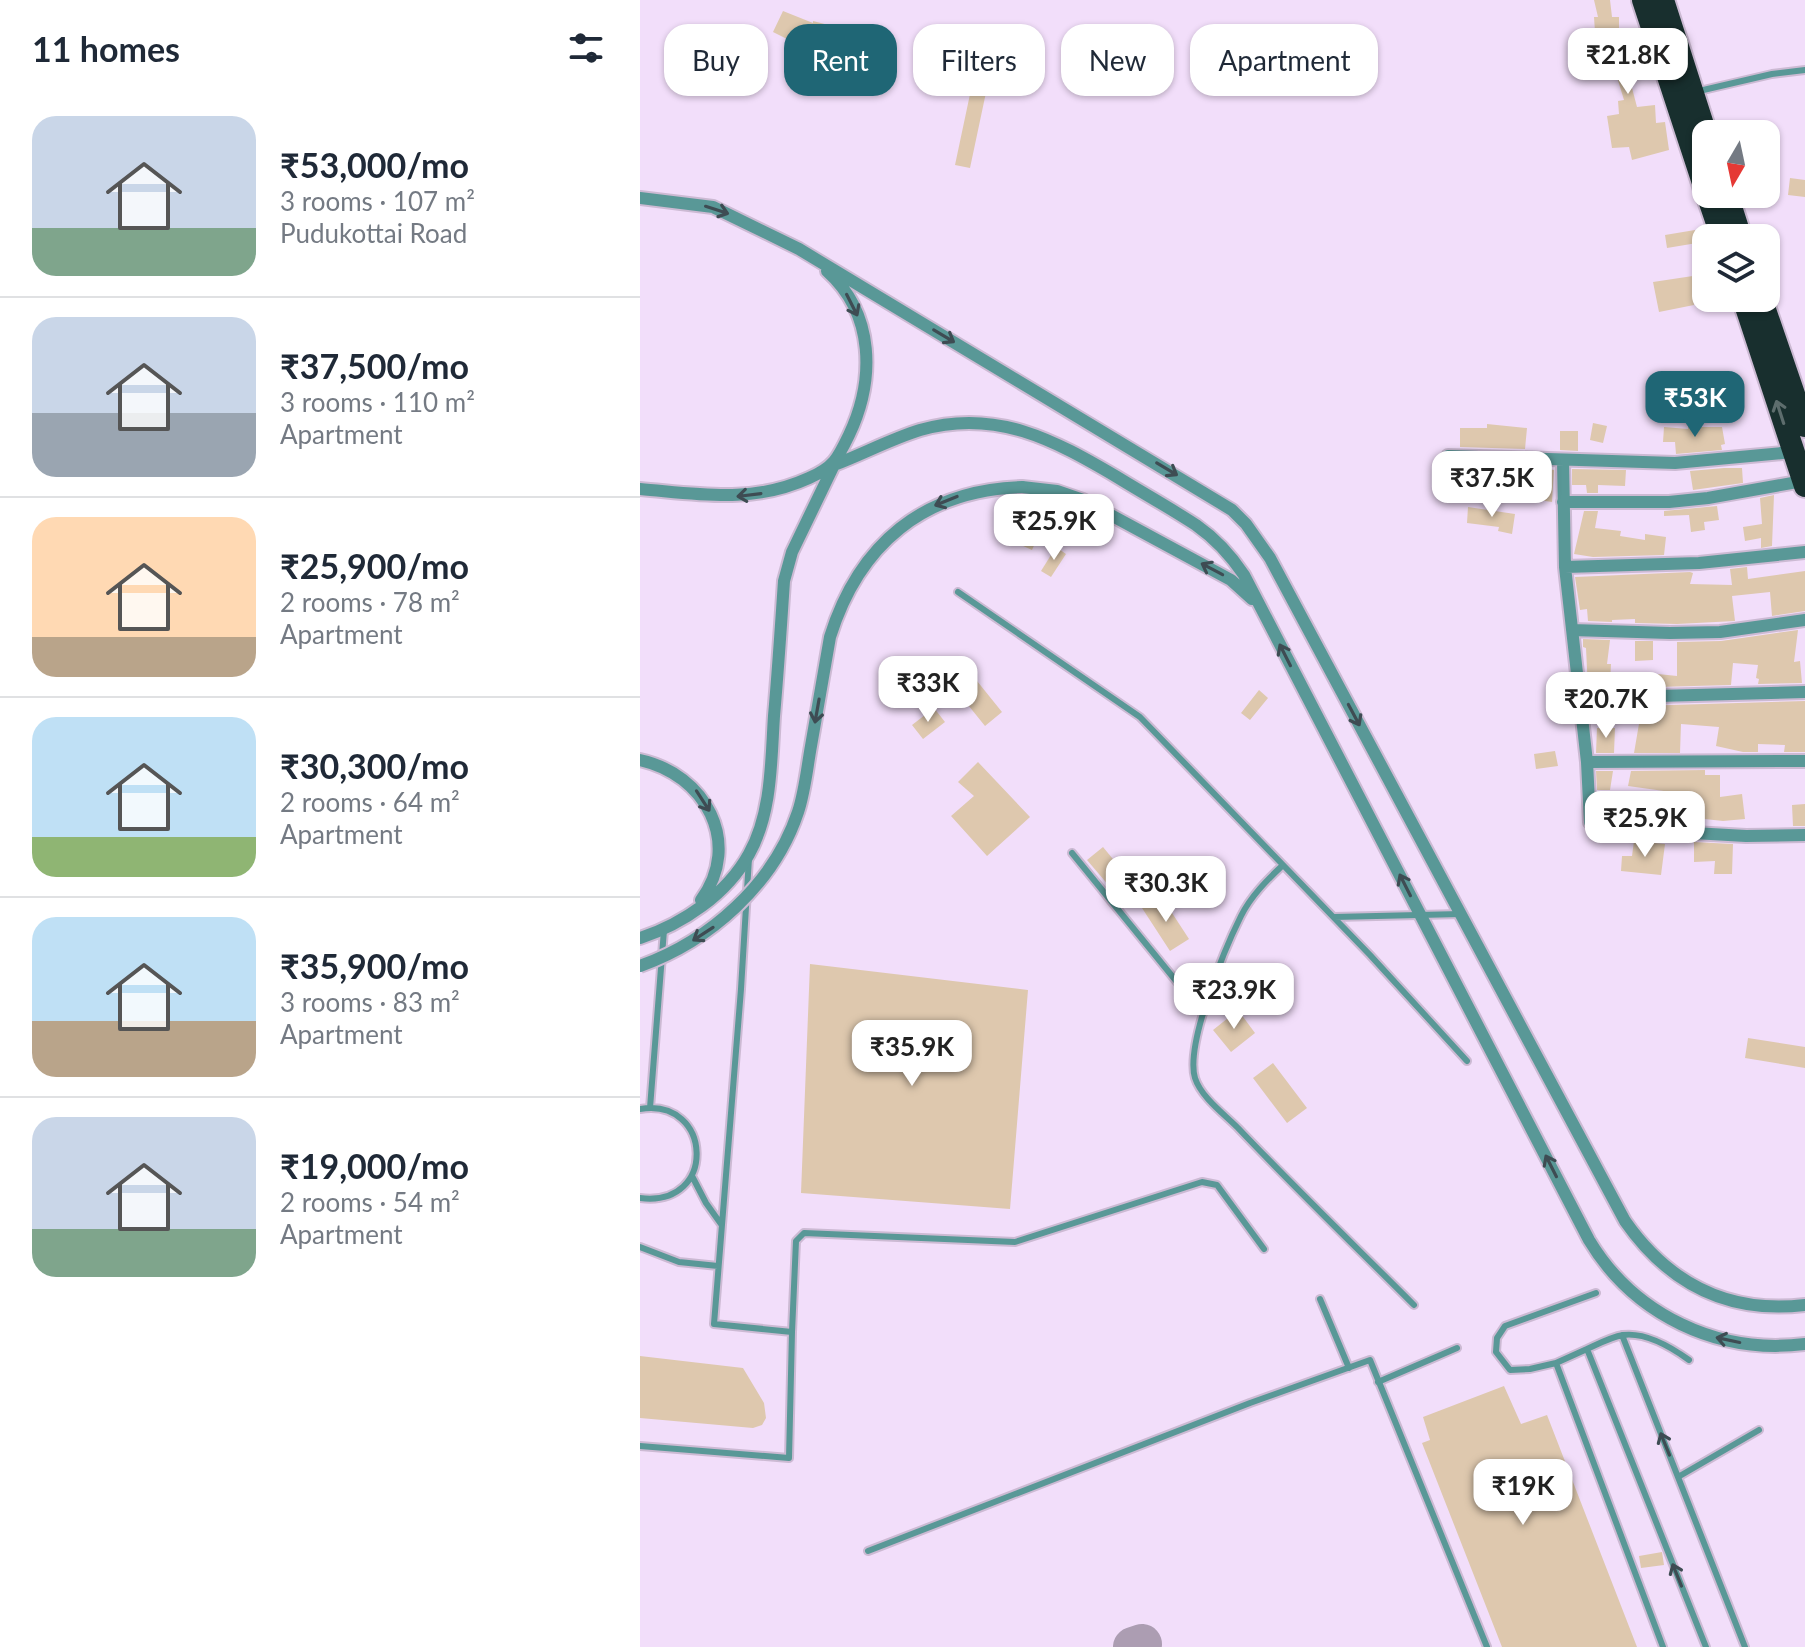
<!DOCTYPE html>
<meta charset="utf-8">
<style>
:root{--surface:#fff;--page:#f6f6f7;--text:#1f2937;--muted:#747a83;--line:#e0e1e3;--accent:#1f6675}
body{margin:0;font-family:Lato,sans-serif;background:var(--page);color:var(--text);height:100vh;display:flex;flex-direction:column;font-size:30px;white-space:nowrap}
*{box-sizing:border-box;margin:0}
p{font-size:26px;color:var(--muted)}
.icon{flex:none;width:44px;height:44px;fill:none;stroke:currentColor;stroke-width:2;stroke-linecap:round;stroke-linejoin:round}
.map{position:relative;flex:1;overflow:hidden}
.details{display:flex;flex-direction:column;background:var(--surface);width:640px}
.details>*{flex:none}
.banner{position:absolute;left:24px;top:24px;width:760px;height:72px;display:flex;gap:16px}
.needle{width:52px;rotate:189deg}
.fabs{position:absolute;left:1052px;top:120px;display:grid;gap:16px}
.fabs a{display:grid;place-items:center;width:88px;height:88px;border-radius:16px;background:var(--surface);box-shadow:0 2px 6px #0004;font-size:40px}
.price{position:absolute;translate:-50% -68px;padding:0 18px;border-radius:16px;background:#fff;color:#222;font-size:26px;line-height:52px;filter:drop-shadow(0 2px 4px #0008)}
.price::after{content:'';position:absolute;left:50%;top:48px;width:24px;height:18px;margin-left:-12px;background:inherit;clip-path:polygon(0 0,100% 0,50% 100%)}
.price.selected{background:var(--accent);color:#fff}
ul{padding:0;list-style:none}
li{display:flex;align-items:center;gap:24px;height:200px;padding:0 32px}
li+li{border-top:2px solid var(--line)}
li span{display:grid;place-items:center;flex:none;width:224px;height:160px;border-radius:24px;color:#555}
li>.icon{margin-inline-start:auto}
span .icon{width:96px;height:96px;fill:#fffc;stroke-width:1}
li b{font-size:34px}
h2{display:flex;justify-content:space-between;align-items:center;height:96px;padding:0 32px;font-size:34px}
.pill{padding:0 28px;border-radius:24px;background:var(--surface);box-shadow:0 2px 6px #0004;font-size:28px;line-height:72px}
.pill.selected{background:var(--accent);color:#fff}
main{display:flex;flex:1;min-height:0}
.map>svg:first-child{display:block}
.lines{fill:none;stroke-linecap:round;stroke-linejoin:round}
.taxiway{stroke:#ac9db2;stroke-width:40}
.building{fill:#dec8ae}
.lane-casing{stroke:#ccbad3;stroke-width:10}
.street-casing{stroke:#ccbad3;stroke-width:16}
.highway-casing{stroke:#ccbad3;stroke-width:26}
.lane{stroke:#599897;stroke-width:6}
.street{stroke:#599897;stroke-width:12}
.highway{stroke:#182f2e;stroke-width:22}
.street-bridge-casing{stroke:#ccbad3;stroke-width:16;stroke-linecap:butt}
.street-bridge{stroke:#599897;stroke-width:12}
.oneway{stroke:#3e4c53}
.oneway2{stroke:#5d6d6d}
</style>
<main>
<section class="details">
<h2>11 homes<svg class="icon" aria-label="filters" viewBox="0 0 24 24"><path d="M4 7h16M4 17h16"/><circle cx="9" cy="7" r="2"/><circle cx="15" cy="17" r="2"/></svg></h2>
<ul>
<li><span style="background:linear-gradient(#c9d6e8 70%,#7fa58c 0)"><svg class="icon" aria-label="home" viewBox="0 0 24 24"><path d="M3 11l9-7 9 7M6 9v11h12V9"/></svg></span><div><b>₹53,000/mo</b><p>3 rooms · 107 m²</p><p>Pudukottai Road</p></div></li>
<li><span style="background:linear-gradient(#c9d6e8 60%,#9aa5b1 0)"><svg class="icon" aria-label="home" viewBox="0 0 24 24"><path d="M3 11l9-7 9 7M6 9v11h12V9"/></svg></span><div><b>₹37,500/mo</b><p>3 rooms · 110 m²</p><p>Apartment</p></div></li>
<li><span style="background:linear-gradient(#ffd9b3 75%,#b9a48a 0)"><svg class="icon" aria-label="home" viewBox="0 0 24 24"><path d="M3 11l9-7 9 7M6 9v11h12V9"/></svg></span><div><b>₹25,900/mo</b><p>2 rooms · 78 m²</p><p>Apartment</p></div></li>
<li><span style="background:linear-gradient(#bfe0f5 75%,#8fb573 0)"><svg class="icon" aria-label="home" viewBox="0 0 24 24"><path d="M3 11l9-7 9 7M6 9v11h12V9"/></svg></span><div><b>₹30,300/mo</b><p>2 rooms · 64 m²</p><p>Apartment</p></div></li>
<li><span style="background:linear-gradient(#bfe0f5 65%,#b9a48a 0)"><svg class="icon" aria-label="home" viewBox="0 0 24 24"><path d="M3 11l9-7 9 7M6 9v11h12V9"/></svg></span><div><b>₹35,900/mo</b><p>3 rooms · 83 m²</p><p>Apartment</p></div></li>
<li><span style="background:linear-gradient(#c9d6e8 70%,#7fa58c 0)"><svg class="icon" aria-label="home" viewBox="0 0 24 24"><path d="M3 11l9-7 9 7M6 9v11h12V9"/></svg></span><div><b>₹19,000/mo</b><p>2 rooms · 54 m²</p><p>Apartment</p></div></li>
</ul>
</section>
<div class="map">
<svg width="1165" height="1647" viewBox="0 0 1165 1647">
<rect width="100%" height="100%" fill="#f2defa"/>
<g class="lines">
<!-- taxiway -->
<path class="taxiway" d="M493 1647 502 1644"/>
</g>
<!-- building -->
<path class="building" d="M954 0H970L972 17H979V35L987 32 991 48 981 51 989 68 987 69 997 107 1015 105 1016 123 1025 122 1029 150 992 160 989 147 972 148 967 116 979 114 978 101 984 100 976 74 973 75 967 61 971 59 963 32H955L954 17H958Z
M143 11 173 23V21L204 29 203 33 227 36 224 57 163 47 133 32Z
M333 80 348 83 330 168 315 165Z
M1150 178 1165 180V197L1148 195Z
M1055 230 1057 243 1027 248 1025 235Z
M1066 274V295L1053 298 1054 305 1019 312 1013 282Z
M953 423 967 426 963 443 950 440Z
M847 424 887 428 885 449 820 447V428H847Z
M1024 427 1048 429V427H1082L1085 444 1081 445 1082 450 1036 454 1035 442H1023Z
M920 431H938V451L920 450Z
M818 465 880 467 877 492 846 489 847 483 817 482Z
M903 468 914 470 912 502 899 500Z
M1084 468H1102L1103 483 1053 490 1050 471Z
M932 469 986 470 985 486 958 485V493H947L946 485H932Z
M1134 495 1132 546 1121 548V538L1105 541 1103 527 1122 524 1120 498Z
M1077 506 1079 520 1064 522 1065 530 1051 532 1049 515 1024 516V511Z
M828 507 875 514 872 534 858 531 859 527 827 523Z
M944 511H958L955 528 981 531 980 536 1005 540V534L1026 537 1024 555 953 557 934 554Z
M389 525 401 530 392 550 381 545Z
M416 547 426 554 411 577 401 571Z
M1107 567 1108 579 1165 571V611L1132 616 1130 592 1092 596 1095 621 1037 624 995 623V619L972 620V622L948 621 947 609 940 610 935 577 1050 572 1053 573 1050 584 1092 585 1090 569Z
M1158 630 1154 662 1160 661 1162 683 1118 684 1119 679 1116 678 1118 665 1093 663 1091 685 1017 687 1018 674 1037 676V642L1081 641Z
M943 639 970 640 967 664H971L970 684H957V689H948L946 648 943 647Z
M995 641H1013V660L995 661Z
M337 681 362 712 345 726 320 695Z
M619 690 628 698 610 720 601 713Z
M1165 701V752H1144L1145 745 1118 744V752H1103L1076 746 1079 727 1041 724 1040 753H994L1000 718H997V706Z
M294 708 305 722 283 739 272 725Z
M957 728H975L974 753H956Z
M915 751 918 766 896 769 894 754Z
M338 762 390 817 347 856 311 816 334 796 318 782Z
M1065 770V775H1080V797L1102 794 1105 819 1083 821 1028 815 1031 792 988 786 991 771Z
M956 771H973L970 790H957Z
M1165 804V826H1153L1152 805Z
M994 841 1025 844 1021 875 981 871 982 856H992Z
M1054 842 1093 844 1092 874H1074L1075 861 1054 862Z
M463 847 496 887 481 900 447 860Z
M521 896 549 939 530 951 502 908Z
M170 964 388 990 370 1209 161 1193Z
M598 1010 615 1033 591 1052 573 1030Z
M1108 1038 1165 1047V1068L1105 1058Z
M633 1063 667 1108 647 1123 613 1078Z
M0 1356 103 1368 124 1403 126 1418 122 1425 113 1428 0 1418Z
M864 1386 881 1424 907 1415 997 1647H862L782 1443 790 1440 783 1417Z
M1022 1552 1024 1565 1001 1568 999 1556Z"/>
<g class="lines">
<defs>
<path id="lane" d="M1059 91 1132 74 1165 70
M318 592 500 717 730 955 827 1061
M432 853 563 1014
M643 865C627 880 611 896 601 916 585 948 545 1045 555 1078 561 1097 584 1114 598 1128 655 1188 715 1246 774 1305
M694 917 821 914
M10 1108 24 930
M0 1109C73 1097 78 1208 0 1198
M52 1176 66 1203 81 1224
M0 1247 39 1262 78 1266
M680 1299 709 1368
M152 1332 156 1241 164 1233 375 1242 562 1182 577 1185 624 1249
M982 1335 1105 1647
M947 1349 916 1363 1023 1647
M1049 1360C1031 1347 1006 1332 983 1335 971 1337 958 1344 947 1349L1066 1647
M916 1363 890 1369 870 1370 856 1352 857 1338 865 1326 956 1293
M738 1382 817 1348
M0 1446 149 1458 152 1332 74 1324 101 989 109 858
M1038 1477 1119 1430
M228 1551 610 1403 730 1360 847 1647"/>
<path id="street" d="M0 198 73 207 159 249 592 510 606 524 630 558 985 1221C1029 1284 1089 1314 1165 1305
M808 456 1035 463 1153 452
M923 460 925 567 947 762 950 822 965 828 1106 836 1165 835
M382 487 417 491 443 500 591 580 612 599
M0 489C60 494 112 504 169 478 194 467 198 458 209 435 235 380 235 314 187 271
M923 502H1029L1068 498 1163 481
M925 567 1059 563 1165 552
M932 630 1030 633 1080 632 1165 620
M941 698 1165 692
M0 760C65 774 103 843 61 900
M947 762 1165 761
M0 938C43 924 87 894 109 854 132 813 131 761 134 716 138 671 141 626 144 581L152 552 194 465C223 454 251 439 280 430 356 408 414 440 477 477 503 493 530 508 556 525 576 539 590 554 604 575L949 1240C994 1315 1078 1355 1165 1344"/>
<path id="highway" d="M1003 0 1066 192
M1023 0 1066 134
M1067 194 1082 238
M1087 194 1101 238
M1103 298 1165 486
M1121 298 1165 426"/>
</defs>
<!-- lane casing -->
<use href="#lane" class="lane-casing"/>
<!-- street casing -->
<use href="#street" class="street-casing"/>
<!-- highway casing -->
<use href="#highway" class="highway-casing"/>
<!-- lane -->
<use href="#lane" class="lane"/>
<!-- street -->
<use href="#street" class="street"/>
<!-- highway -->
<use href="#highway" class="highway"/>
<defs>
<path id="street-bridge" d="M0 966C70 941 134 884 158 812 165 791 167 768 171 746 177 710 184 673 190 637 219 544 284 490 382 487"/>
</defs>
<!-- street-bridge casing -->
<use href="#street-bridge" class="street-bridge-casing"/>
<!-- street-bridge -->
<use href="#street-bridge" class="street-bridge"/>
</g>
<!-- one-way arrows -->
<defs><path id="oneway-shaft" d="M-6 0H5M1.5-3L5.5 0L1.5 3" fill="none" stroke-width="1.6" stroke-linecap="round" stroke-linejoin="round" transform="scale(2)"/></defs>
<g class="oneway">
<use href="#oneway-shaft" transform="translate(77 210) rotate(18)"/>
<use href="#oneway-shaft" transform="translate(212 305) rotate(63)"/>
<use href="#oneway-shaft" transform="translate(304 336) rotate(31)"/>
<use href="#oneway-shaft" transform="translate(527 469) rotate(31)"/>
<use href="#oneway-shaft" transform="translate(109 495) rotate(173)"/>
<use href="#oneway-shaft" transform="translate(306 501) rotate(158)"/>
<use href="#oneway-shaft" transform="translate(572 569) rotate(-152)"/>
<use href="#oneway-shaft" transform="translate(645 655) rotate(-117)"/>
<use href="#oneway-shaft" transform="translate(177 711) rotate(100)"/>
<use href="#oneway-shaft" transform="translate(714 715) rotate(62)"/>
<use href="#oneway-shaft" transform="translate(63 801) rotate(57)"/>
<use href="#oneway-shaft" transform="translate(765 885) rotate(-117)"/>
<use href="#oneway-shaft" transform="translate(63 934) rotate(147)"/>
<use href="#oneway-shaft" transform="translate(911 1166) rotate(-117)"/>
<use href="#oneway-shaft" transform="translate(1088 1340) rotate(-168)"/>
<use href="#oneway-shaft" transform="translate(1025 1444) rotate(-112)"/>
<use href="#oneway-shaft" transform="translate(1037 1575) rotate(-112)"/>
</g>
<use class="oneway2" href="#oneway-shaft" transform="translate(1140 412) rotate(-108)"/>
</svg>
<div class="fabs">
<a><svg class="needle" viewBox="-14 -14 28 28"><path d="M0-13l5 13h-10z" fill="#e53935"/><path d="M0 13l5-13h-10z" fill="#747a83"/></svg></a>
<a><svg class="icon" aria-label="layers" viewBox="0 0 24 24"><path d="M12 4l9 5-9 5-9-5zM3 14l9 5 9-5"/></svg></a>
</div>
<b class="price" style="left:988px;top:96px">₹21.8K</b>
<b class="price selected" style="left:1055px;top:439px">₹53K</b>
<b class="price" style="left:852px;top:519px">₹37.5K</b>
<b class="price" style="left:414px;top:562px">₹25.9K</b>
<b class="price" style="left:288px;top:724px">₹33K</b>
<b class="price" style="left:966px;top:740px">₹20.7K</b>
<b class="price" style="left:1005px;top:859px">₹25.9K</b>
<b class="price" style="left:526px;top:924px">₹30.3K</b>
<b class="price" style="left:594px;top:1031px">₹23.9K</b>
<b class="price" style="left:272px;top:1088px">₹35.9K</b>
<b class="price" style="left:883px;top:1527px">₹19K</b>
<div class="banner">
<a class="pill">Buy</a>
<a class="pill selected">Rent</a>
<a class="pill">Filters</a>
<a class="pill">New</a>
<a class="pill">Apartment</a>
</div>
</div>
</main>
